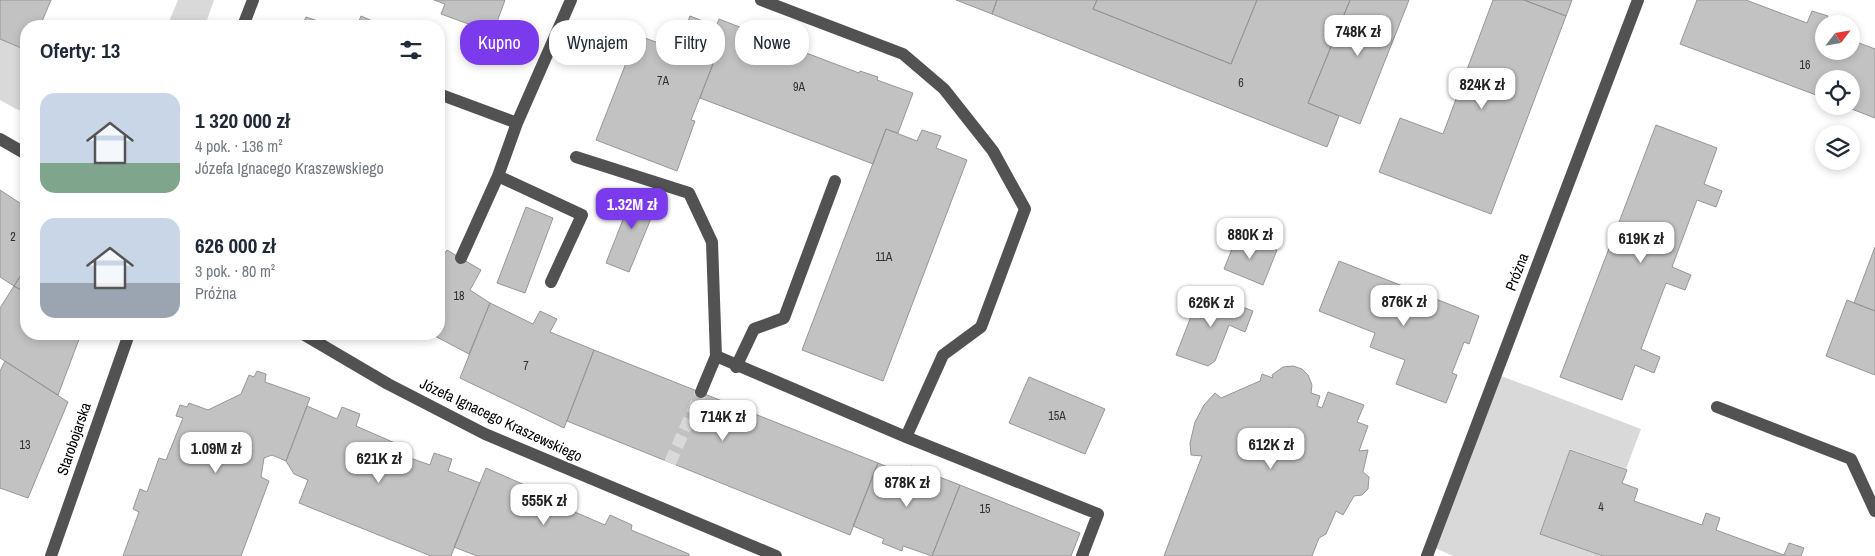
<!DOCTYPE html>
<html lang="pl">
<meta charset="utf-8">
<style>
:root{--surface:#fff;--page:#f2f2f3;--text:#1f2937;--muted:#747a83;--accent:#7c3aed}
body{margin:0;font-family:"Archivo Narrow",sans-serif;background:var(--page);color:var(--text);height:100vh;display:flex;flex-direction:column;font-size:19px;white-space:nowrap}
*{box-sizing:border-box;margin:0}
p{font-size:16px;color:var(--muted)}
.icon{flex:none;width:28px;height:28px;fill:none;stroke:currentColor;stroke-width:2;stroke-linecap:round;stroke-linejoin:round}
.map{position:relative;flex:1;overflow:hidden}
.details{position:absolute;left:20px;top:20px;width:425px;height:320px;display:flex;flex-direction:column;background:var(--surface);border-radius:20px;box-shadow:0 2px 8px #0003}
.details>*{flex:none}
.hud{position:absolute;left:460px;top:20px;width:475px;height:45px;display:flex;gap:10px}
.needle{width:32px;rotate:59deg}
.tools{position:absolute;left:1815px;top:15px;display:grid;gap:10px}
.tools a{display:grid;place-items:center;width:45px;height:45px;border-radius:50%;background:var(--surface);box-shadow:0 2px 8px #0003;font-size:25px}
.price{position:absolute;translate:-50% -42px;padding:0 11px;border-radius:10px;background:#fff;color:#222;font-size:16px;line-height:32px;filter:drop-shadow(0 1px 2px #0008)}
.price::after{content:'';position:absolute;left:50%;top:30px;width:15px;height:11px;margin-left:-8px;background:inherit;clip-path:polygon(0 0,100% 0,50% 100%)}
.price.active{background:var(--accent);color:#fff}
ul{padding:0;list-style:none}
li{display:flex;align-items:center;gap:15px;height:125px;padding:0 20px}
li span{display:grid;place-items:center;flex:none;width:140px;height:100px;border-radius:15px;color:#555}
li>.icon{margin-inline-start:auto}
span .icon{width:60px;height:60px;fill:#fffc;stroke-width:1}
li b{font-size:21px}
h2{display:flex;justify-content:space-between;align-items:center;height:60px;padding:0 20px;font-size:21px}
.chip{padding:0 18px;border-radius:20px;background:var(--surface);box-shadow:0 2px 8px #0003;font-size:18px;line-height:45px}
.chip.active{background:var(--accent);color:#fff}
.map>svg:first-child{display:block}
.green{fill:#d9d9d9}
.building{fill:#c2c2c2;stroke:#969696}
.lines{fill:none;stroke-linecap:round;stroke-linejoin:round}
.minor-tunnel{stroke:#d9d9d9;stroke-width:12;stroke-dasharray:12 6;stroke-linecap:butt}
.minor{stroke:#525252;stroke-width:12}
.labels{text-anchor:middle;stroke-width:4.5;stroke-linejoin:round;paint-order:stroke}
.number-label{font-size:12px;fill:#303030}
.street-label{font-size:15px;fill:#000;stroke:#fff}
</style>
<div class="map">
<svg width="1875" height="556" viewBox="0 0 1875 556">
<rect width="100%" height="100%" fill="#fff"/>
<!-- green -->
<path class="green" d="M178 0H214L205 26H167Z
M0 39 26 50V62L22 77 26 79V112L16 109 0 100Z
M1496 374 1641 429 1626 469 1570 449 1540 533 1602 556H1453L1431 546Z"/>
<!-- building -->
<path class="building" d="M0 0H51L40 26H26V50L0 39Z
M434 0H505L493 33 441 14 445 4Z
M956 0H997L992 14Z
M997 0H1097L1093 9 1231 64 1257 0H1350L1308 103 1339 116 1327 147 992 14Z
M1097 0H1257L1231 64 1093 9Z
M1350 0H1409L1360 124 1308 103Z
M1493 0H1524L1566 16 1491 214 1379 172 1400 118 1443 134Z
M1524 0H1572L1566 16Z
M1697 0H1746L1807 23 1812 11 1828 16 1824 24V51H1851V40L1875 49V118L1844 106H1851V79H1824V98L1680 44Z
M361 16 384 26H357Z
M690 16 716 26 703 60 713 64 691 120 695 121 677 171 596 140 637 35 677 50Z
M306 17 333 26H302Z
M719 19 755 33 756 31 774 38 772 40 859 73 860 71 878 77 877 80 913 93 898 133 886 129 873 164 700 98 713 64 703 60Z
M1656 125 1717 148 1704 184 1722 191 1716 207 1697 200 1672 267 1691 275 1685 290 1666 283 1641 349 1660 357 1654 373 1635 365 1622 400 1560 377Z
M886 129 917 141 922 130 941 136 936 148 967 160 883 381 802 350Z
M635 189 659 199 629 272 606 263Z
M0 190 26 207V267L14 286 0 277Z
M526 207 553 218 525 293 497 283Z
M1238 234 1277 250 1263 285 1224 269Z
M1875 247V311L1854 303Z
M439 248 445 253 447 250 481 270 470 290 490 303 469 354 431 334H439Z
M1339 261 1479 316 1469 344 1464 342 1452 373 1457 375 1446 403 1396 384 1405 360 1370 347 1375 333 1319 311Z
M26 267V293L14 286Z
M14 286 26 293V334H81L58 395 0 358V308Z
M1201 291 1253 311 1245 332 1229 325 1215 361 1208 366 1176 355Z
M1847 300 1875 311V375L1826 356Z
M490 303 533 324 540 311 557 319 550 332 594 350 564 428 460 378Z
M594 350 878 463 850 535 567 421Z
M5 361 68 402 28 498 0 488V371Z
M1293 366 1302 369 1308 375 1312 385 1311 393 1320 396 1317 406 1322 408 1328 392 1364 405 1357 422 1368 426 1359 451 1368 450 1363 472 1369 477 1368 489 1362 495 1354 496 1343 515 1336 511 1326 534 1319 538 1312 556H1164L1202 456 1191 455 1190 443 1195 422 1204 405 1215 393 1221 398 1260 381 1262 374 1273 378 1272 375 1283 367Z
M257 371 266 374 265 382 310 398 286 461 272 455 264 458 261 477 269 481 241 556H123L139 512 133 509 140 489 147 492 159 458 166 460 183 418 176 416 180 405 187 407 189 403 208 410 241 394 249 375 254 377Z
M1029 377 1105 409 1085 454 1009 423Z
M307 406 337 419 342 407 360 414 356 426 395 443 402 455 430 465 434 453 452 459 448 471 480 483 451 556H431L299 503 308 480 294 474 286 461Z
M1570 450 1627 470 1622 483 1638 489 1634 501 1702 525 1706 513 1720 518 1716 530 1784 555 1789 543 1804 548 1801 556H1603L1540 534Z
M878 463 907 475 911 466 960 485 932 556 903 546 902 551 882 543 884 539 853 526Z
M486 468 543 493 544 488 567 498 563 507 605 525 610 515 632 525 631 530 689 554V556H477L454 547Z
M960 485 1080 533 1071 556H932Z"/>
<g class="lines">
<!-- minor-tunnel -->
<path class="minor-tunnel" d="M670 463 701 392"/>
<!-- minor -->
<path class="minor" d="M761 0 903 54 944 89 993 151 1025 209 981 327 943 355 906 437
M243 26 253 0
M439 94 517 123
M0 139 26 154
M576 157 689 193 712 242 716 356 906 437 1098 514 1082 556
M498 176 582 215 551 282
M461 258 498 176 517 123 571 0
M303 334 388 384 485 434 776 556
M736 367 754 329 784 318 835 181
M701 392 716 356
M1717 407 1851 459 1875 511
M51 556 129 334
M1427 556 1638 0"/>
</g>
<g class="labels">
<!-- number labels -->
<g class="number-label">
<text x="1805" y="69">16</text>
<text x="663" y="85">7A</text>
<text x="1241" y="87">6</text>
<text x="799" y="91">9A</text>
<text x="13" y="241">2</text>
<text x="884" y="261">11A</text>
<text x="459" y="300">18</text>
<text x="526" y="370">7</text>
<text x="1057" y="420">15A</text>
<text x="25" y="449">13</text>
<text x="1601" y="511">4</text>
<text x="985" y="513">15</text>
</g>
<!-- street labels -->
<g class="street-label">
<text transform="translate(1517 272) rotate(-69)" y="5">Próżna</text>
<text transform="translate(501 420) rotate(25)" y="5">Józefa Ignacego Kraszewskiego</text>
<text transform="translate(74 439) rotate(-71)" y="5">Starobojarska</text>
</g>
</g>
</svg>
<div class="tools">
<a><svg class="needle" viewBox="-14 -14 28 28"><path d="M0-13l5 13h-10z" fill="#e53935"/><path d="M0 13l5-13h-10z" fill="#747a83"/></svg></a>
<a><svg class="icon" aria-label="locate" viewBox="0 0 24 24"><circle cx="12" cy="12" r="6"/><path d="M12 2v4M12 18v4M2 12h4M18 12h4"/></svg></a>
<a><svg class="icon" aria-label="layers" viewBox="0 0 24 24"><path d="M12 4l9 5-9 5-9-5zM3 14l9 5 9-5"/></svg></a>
</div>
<b class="price" style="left:1358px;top:57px">748K zł</b>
<b class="price" style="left:1482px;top:110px">824K zł</b>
<b class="price active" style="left:632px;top:230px">1.32M zł</b>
<b class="price" style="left:1250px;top:260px">880K zł</b>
<b class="price" style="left:1641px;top:264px">619K zł</b>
<b class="price" style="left:1404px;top:327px">876K zł</b>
<b class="price" style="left:1211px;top:328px">626K zł</b>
<b class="price" style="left:723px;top:442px">714K zł</b>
<b class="price" style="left:1271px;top:470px">612K zł</b>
<b class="price" style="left:216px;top:474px">1.09M zł</b>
<b class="price" style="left:379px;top:484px">621K zł</b>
<b class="price" style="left:907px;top:508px">878K zł</b>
<b class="price" style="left:544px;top:526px">555K zł</b>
<div class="hud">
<a class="chip active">Kupno</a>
<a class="chip">Wynajem</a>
<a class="chip">Filtry</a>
<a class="chip">Nowe</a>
</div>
<section class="details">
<h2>Oferty: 13<svg class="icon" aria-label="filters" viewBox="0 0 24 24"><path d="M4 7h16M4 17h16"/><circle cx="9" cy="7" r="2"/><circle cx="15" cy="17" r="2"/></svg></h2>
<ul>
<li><span style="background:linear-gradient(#c9d6e8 70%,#7fa58c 0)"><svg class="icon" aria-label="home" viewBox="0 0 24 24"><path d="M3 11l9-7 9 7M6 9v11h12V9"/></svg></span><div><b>1 320 000 zł</b><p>4 pok. · 136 m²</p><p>Józefa Ignacego Kraszewskiego</p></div></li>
<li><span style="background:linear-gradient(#c9d6e8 65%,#9aa5b1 0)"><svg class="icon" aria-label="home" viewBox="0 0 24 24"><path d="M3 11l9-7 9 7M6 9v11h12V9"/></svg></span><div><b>626 000 zł</b><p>3 pok. · 80 m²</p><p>Próżna</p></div></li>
</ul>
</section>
</div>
